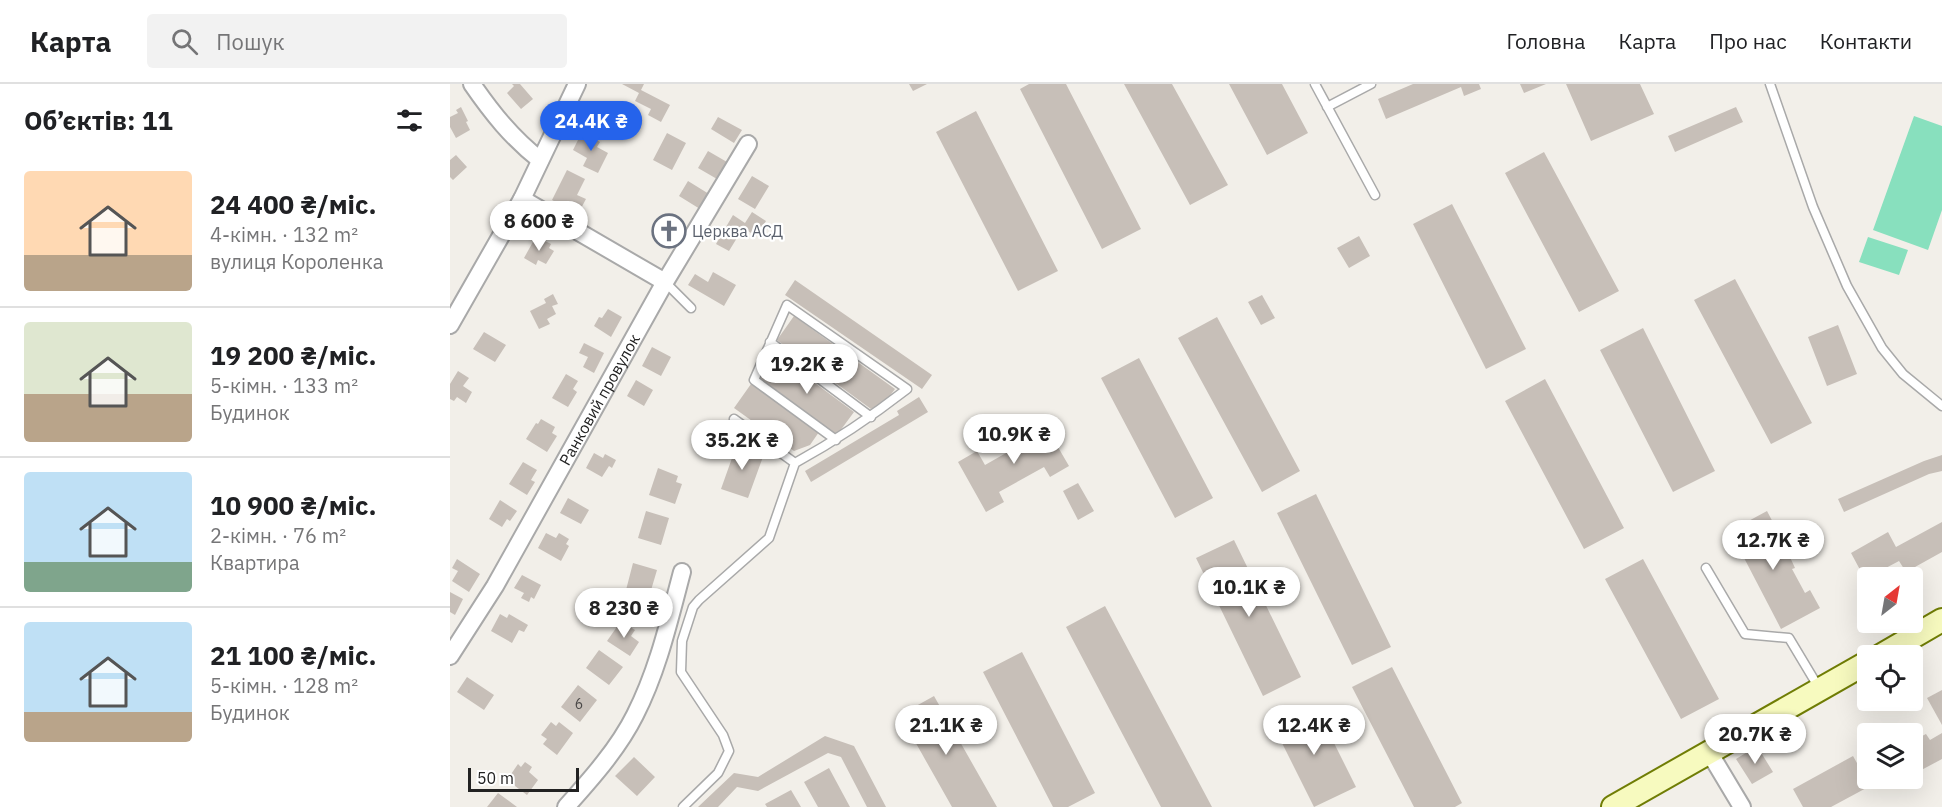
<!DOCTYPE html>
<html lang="uk">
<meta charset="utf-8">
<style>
:root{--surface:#fff;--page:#f2f2f2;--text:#202124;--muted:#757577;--line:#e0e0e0;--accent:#2563eb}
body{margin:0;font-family:"IBM Plex Sans",sans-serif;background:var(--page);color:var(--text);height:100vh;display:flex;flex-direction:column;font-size:22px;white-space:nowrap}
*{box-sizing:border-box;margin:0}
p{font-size:20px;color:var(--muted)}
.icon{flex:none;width:33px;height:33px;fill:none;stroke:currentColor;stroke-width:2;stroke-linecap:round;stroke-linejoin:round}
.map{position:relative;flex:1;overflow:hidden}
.sheet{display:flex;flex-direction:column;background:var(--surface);width:450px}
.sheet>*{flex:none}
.needle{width:39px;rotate:31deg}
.buttons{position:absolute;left:1407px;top:483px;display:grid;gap:12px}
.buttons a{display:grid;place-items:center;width:66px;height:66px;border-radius:6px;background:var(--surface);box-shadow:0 6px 24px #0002;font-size:30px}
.scale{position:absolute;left:18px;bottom:15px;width:111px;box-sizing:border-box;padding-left:6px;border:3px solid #222;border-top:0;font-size:16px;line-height:21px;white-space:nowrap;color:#222;-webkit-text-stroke:4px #fff;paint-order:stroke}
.price{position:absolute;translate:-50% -51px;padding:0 14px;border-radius:21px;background:#fff;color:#222;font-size:20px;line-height:39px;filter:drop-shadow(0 2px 3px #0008)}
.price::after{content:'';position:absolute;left:50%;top:36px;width:18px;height:14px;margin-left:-9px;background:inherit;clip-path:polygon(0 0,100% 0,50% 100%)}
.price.selected{background:var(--accent);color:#fff}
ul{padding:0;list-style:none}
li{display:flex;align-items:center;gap:18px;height:150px;padding:0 24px}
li+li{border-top:2px solid var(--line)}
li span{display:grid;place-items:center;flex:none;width:168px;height:120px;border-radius:6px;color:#555}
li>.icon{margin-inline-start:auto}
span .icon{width:72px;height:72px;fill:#fffc;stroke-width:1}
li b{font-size:26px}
h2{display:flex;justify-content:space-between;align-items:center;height:72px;padding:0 24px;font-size:26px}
header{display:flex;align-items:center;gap:36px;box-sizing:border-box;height:84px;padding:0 30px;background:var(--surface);border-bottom:2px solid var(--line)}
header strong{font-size:28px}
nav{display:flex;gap:33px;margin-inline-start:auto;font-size:21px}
.search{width:420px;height:54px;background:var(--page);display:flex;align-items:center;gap:15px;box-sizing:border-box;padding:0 21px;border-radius:6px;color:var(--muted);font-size:22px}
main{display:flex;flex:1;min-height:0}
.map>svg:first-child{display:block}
.pitch{fill:#88e0be}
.building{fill:#c7bfb8}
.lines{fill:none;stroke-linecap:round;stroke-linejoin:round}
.lane-casing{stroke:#a9a9a9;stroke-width:11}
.street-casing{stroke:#a9a9a9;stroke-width:20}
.secondary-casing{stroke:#707d05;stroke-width:26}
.lane{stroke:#fff;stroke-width:8}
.street{stroke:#fff;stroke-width:16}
.secondary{stroke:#f7fabf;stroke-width:22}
.labels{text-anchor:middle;stroke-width:4.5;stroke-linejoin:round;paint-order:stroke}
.number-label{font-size:14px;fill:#4b4948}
.worship-label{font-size:16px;fill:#5b616d;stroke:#fff;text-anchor:start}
.street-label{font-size:16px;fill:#222;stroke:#fff}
</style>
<header>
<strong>Карта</strong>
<div class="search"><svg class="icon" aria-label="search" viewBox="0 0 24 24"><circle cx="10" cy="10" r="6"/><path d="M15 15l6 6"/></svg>Пошук</div>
<nav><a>Головна</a><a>Карта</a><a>Про нас</a><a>Контакти</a></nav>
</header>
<main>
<section class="sheet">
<h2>Об’єктів: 11<svg class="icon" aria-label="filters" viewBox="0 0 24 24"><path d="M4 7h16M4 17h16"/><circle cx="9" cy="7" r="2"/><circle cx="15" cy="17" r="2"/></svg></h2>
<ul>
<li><span style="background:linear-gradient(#ffd9b3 70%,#b9a48a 0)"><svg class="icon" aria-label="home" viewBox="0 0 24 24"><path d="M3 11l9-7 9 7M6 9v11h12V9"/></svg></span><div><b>24 400 ₴/міс.</b><p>4-кімн. · 132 m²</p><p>вулиця Короленка</p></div></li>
<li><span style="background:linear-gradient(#dfe7d0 60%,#b9a48a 0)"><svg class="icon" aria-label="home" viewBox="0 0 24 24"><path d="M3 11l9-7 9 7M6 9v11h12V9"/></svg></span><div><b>19 200 ₴/міс.</b><p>5-кімн. · 133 m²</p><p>Будинок</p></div></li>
<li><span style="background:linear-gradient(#bfe0f5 75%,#7fa58c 0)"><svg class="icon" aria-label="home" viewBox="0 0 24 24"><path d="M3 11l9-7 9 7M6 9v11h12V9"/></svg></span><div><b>10 900 ₴/міс.</b><p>2-кімн. · 76 m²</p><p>Квартира</p></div></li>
<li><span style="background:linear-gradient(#bfe0f5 75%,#b9a48a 0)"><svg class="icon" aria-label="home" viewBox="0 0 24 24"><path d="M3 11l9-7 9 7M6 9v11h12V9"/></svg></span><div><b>21 100 ₴/міс.</b><p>5-кімн. · 128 m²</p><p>Будинок</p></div></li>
</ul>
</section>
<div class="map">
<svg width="1492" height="723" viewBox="0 0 1492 723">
<rect width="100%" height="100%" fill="#f2efe9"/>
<!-- pitch -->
<path class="pitch" d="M1464 32 1492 42V126L1478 166 1423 146Z
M1418 153 1458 166 1449 191 1409 178Z"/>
<!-- building -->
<path class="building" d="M62 0H70L83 15 71 25 57 9 64 2Z
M172 0H194L191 6 220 21 211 38 198 31 201 25 185 17 189 9Z
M459 0H477L463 7Z
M579 0H616L691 145 652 165 570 5Z
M674 0H722L778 101 740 121Z
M779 0H832L858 49 817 71Z
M963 0H1029L1031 5 1014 12 1011 3 936 35 928 15Z
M1070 0H1096L1074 9Z
M1116 0H1190L1204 30 1141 57Z
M156 19 179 30 168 52 149 43 151 40 146 37Z
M11 23 18 37 16 38 20 46 6 54 0 43V33L8 29 6 26Z
M1286 23 1293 38 1225 68 1218 52Z
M526 27 608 187 568 207 486 48Z
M268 33 292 46 284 59 261 45Z
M132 48 150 58 147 63 158 69 148 89 133 82 137 74 123 66Z
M217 49 236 59 222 86 203 76Z
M258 67 277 78 267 95 248 84Z
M1094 68 1169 207 1129 228 1055 89Z
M6 71 17 83 3 96 0 93V76Z
M117 86 135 95 127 111 136 115 128 130 102 116Z
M302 92 319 102 305 125 288 115Z
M238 97 259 110 250 125 229 112Z
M1002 120 1076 265 1036 285 963 140Z
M302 128 316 137 306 152 293 144 279 167 266 160 283 131 295 139Z
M214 132 235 144 224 163 203 151Z
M909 152 920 172 899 184 887 164Z
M84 156 91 159 93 156 101 160 99 164 104 167 96 180 88 176 86 181 74 174Z
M263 188 286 201 274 222 238 201 245 190 258 198Z
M1285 195 1362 339 1321 360 1244 216Z
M345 196 482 291 472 305 335 211Z
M103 210 108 220 102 222 106 230 97 235 100 240 89 245 80 227 96 219 94 215Z
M812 211 825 234 811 241 798 218Z
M158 225 172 233 161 253 144 242 149 233 152 234Z
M344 232 445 305 436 317 421 325 327 256Z
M767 233 850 387 812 408 728 254Z
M1388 241 1407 290 1377 302 1358 253Z
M1193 244 1265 387 1223 408 1150 266Z
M34 248 56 261 45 278 23 265Z
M134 259 154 269 144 289 133 283 138 273 129 269Z
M202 263 221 273 211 292 192 282Z
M327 271 404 328 387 351 310 294Z
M689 274 763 414 725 434 651 294Z
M8 287 19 294 13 302 22 308 16 319 7 313 4 317 0 315V300Z
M116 290 128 297 123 305 127 308 118 323 102 314Z
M1095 295 1174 444 1134 465 1055 317Z
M186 296 203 306 194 322 177 312Z
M301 300 369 348 360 361 344 367 284 324Z
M469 313 478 328 361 398 355 387 449 331 447 327Z
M591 334 619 382 600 393 594 383 549 408 554 418 536 428 508 378 527 367 535 381 579 356 572 344Z
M91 335 105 343 102 349 107 352 97 368 76 355 86 339 88 340Z
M287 360 314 370 298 414 271 405Z
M144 369 153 374 155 370 166 376 162 384 159 382 152 393 136 384Z
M1492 371V387L1479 390 1394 428 1388 415 1474 377Z
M73 378 87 386 81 396 85 398 77 411 59 400Z
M208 384 228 392 226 398 232 400 225 420 199 411Z
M628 399 644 427 628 436 613 407Z
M866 410 941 563 902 581 827 429Z
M118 414 139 426 131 440 110 429Z
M50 416 67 427 60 437 57 435 52 443 39 435Z
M196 427 219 434 211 461 188 454Z
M1317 427 1327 446 1322 448 1335 473 1339 471 1345 484 1342 485 1355 509 1360 506 1370 524 1331 545 1280 447Z
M1492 438V468L1456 488 1449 477 1415 495 1401 469 1438 448 1446 463Z
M96 449 106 454 109 449 119 455 116 460 119 462 111 477 88 464Z
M784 456 851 593 813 612 746 474Z
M7 475 30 490 19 508 2 497 8 487 2 484Z
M1193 475 1269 615 1231 635 1155 495Z
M183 479 207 486 199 513 176 506Z
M72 491 91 501 84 515 81 513 79 518 71 514 74 509 64 504Z
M0 508 13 515 5 531 0 528Z
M655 522 762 723H711L616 543Z
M50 530 57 534 59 530 78 541 74 548 69 546 62 559 41 547Z
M171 537 185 546 181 552 189 558 180 572 157 557Z
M149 566 173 583 159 601 136 584Z
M572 568 645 709 618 723H603L533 588Z
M942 583 1012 719 1005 723H964L902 603Z
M17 593 44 611 34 626 7 608Z
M128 601 147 616 130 638 111 623Z
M1492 606V641L1477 614Z
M484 612 547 723H502L450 631Z
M865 621 906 703 864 723 823 641Z
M101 638 106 642 109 638 123 649 107 671 93 660 97 655 91 651Z
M1492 649V675L1462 691V657L1476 650 1480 656Z
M375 652 404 662 436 723H417L391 673 378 669 308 707 287 703 268 723H248L284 689 308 693Z
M1307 662 1323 688 1302 700 1286 675Z
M1403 672 1420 702 1381 723H1353L1343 705Z
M184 673 205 693 187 712 165 692Z
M75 678 82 683 79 688 88 696 77 711 57 696 68 680 71 683Z
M379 684 400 723H368L354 698Z
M341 706 351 723H317L315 720Z
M48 709 67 723H37Z"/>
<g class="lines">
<defs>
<path id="lane" d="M865 0 925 111
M1320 0 1363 123 1397 202 1432 264 1453 290 1492 322
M877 23 921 0
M215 198 241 224
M320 258 421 333
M284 335 345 379
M1256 484 1295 550 1339 554 1369 604
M233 723 268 689 279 667 273 651 231 588 232 557 243 523 249 516 319 454 345 379C385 357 421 333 457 305L337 221 304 296 386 356"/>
<g id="street">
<path d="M22 0C42 29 62 54 90 76"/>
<path d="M72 115 215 198"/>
<path d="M0 241 72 115 127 0"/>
<path id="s1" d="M0 572 45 502 215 198 298 60"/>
<path d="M1259 668 1292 723"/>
<path d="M116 723C141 695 168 665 185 631 208 586 219 537 232 488"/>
</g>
<path id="secondary" d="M1430 572 1492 536
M1163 723 1418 578"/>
</defs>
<!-- lane casing -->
<use href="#lane" class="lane-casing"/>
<!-- street casing -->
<use href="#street" class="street-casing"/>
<!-- secondary casing -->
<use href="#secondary" class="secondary-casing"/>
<!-- lane -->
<use href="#lane" class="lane"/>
<!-- street -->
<use href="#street" class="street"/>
<!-- secondary -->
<use href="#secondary" class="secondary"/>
</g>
<!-- icons -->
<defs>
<symbol id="church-ring" viewBox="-11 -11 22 22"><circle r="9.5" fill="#fff" stroke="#6b7280" stroke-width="1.5"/><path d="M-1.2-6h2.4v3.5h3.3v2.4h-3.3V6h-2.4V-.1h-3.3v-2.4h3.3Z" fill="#6b7280"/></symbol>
</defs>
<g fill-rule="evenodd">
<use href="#church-ring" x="200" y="128" width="38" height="38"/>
</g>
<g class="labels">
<!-- number labels -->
<g class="number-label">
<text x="129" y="625">6</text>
</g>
<!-- worship labels -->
<g class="worship-label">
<text x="242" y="153">Церква АСД</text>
</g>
<!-- street labels -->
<g class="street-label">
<text dy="6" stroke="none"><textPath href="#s1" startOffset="297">Ранковий провулок</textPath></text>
</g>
</g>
</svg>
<div class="buttons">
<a><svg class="needle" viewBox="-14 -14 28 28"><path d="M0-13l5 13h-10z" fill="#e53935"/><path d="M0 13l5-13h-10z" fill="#757577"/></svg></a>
<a><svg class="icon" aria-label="locate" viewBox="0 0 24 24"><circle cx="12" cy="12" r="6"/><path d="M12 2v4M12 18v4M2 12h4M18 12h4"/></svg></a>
<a><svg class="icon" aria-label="layers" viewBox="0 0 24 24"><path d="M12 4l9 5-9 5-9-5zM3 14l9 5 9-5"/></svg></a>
</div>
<div class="scale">50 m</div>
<b class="price selected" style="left:141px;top:68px">24.4K ₴</b>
<b class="price" style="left:89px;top:168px">8 600 ₴</b>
<b class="price" style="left:357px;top:311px">19.2K ₴</b>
<b class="price" style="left:564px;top:381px">10.9K ₴</b>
<b class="price" style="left:292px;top:387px">35.2K ₴</b>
<b class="price" style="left:1323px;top:487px">12.7K ₴</b>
<b class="price" style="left:799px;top:534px">10.1K ₴</b>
<b class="price" style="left:174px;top:555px">8 230 ₴</b>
<b class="price" style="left:496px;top:672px">21.1K ₴</b>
<b class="price" style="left:864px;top:672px">12.4K ₴</b>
<b class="price" style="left:1305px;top:681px">20.7K ₴</b>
</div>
</main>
